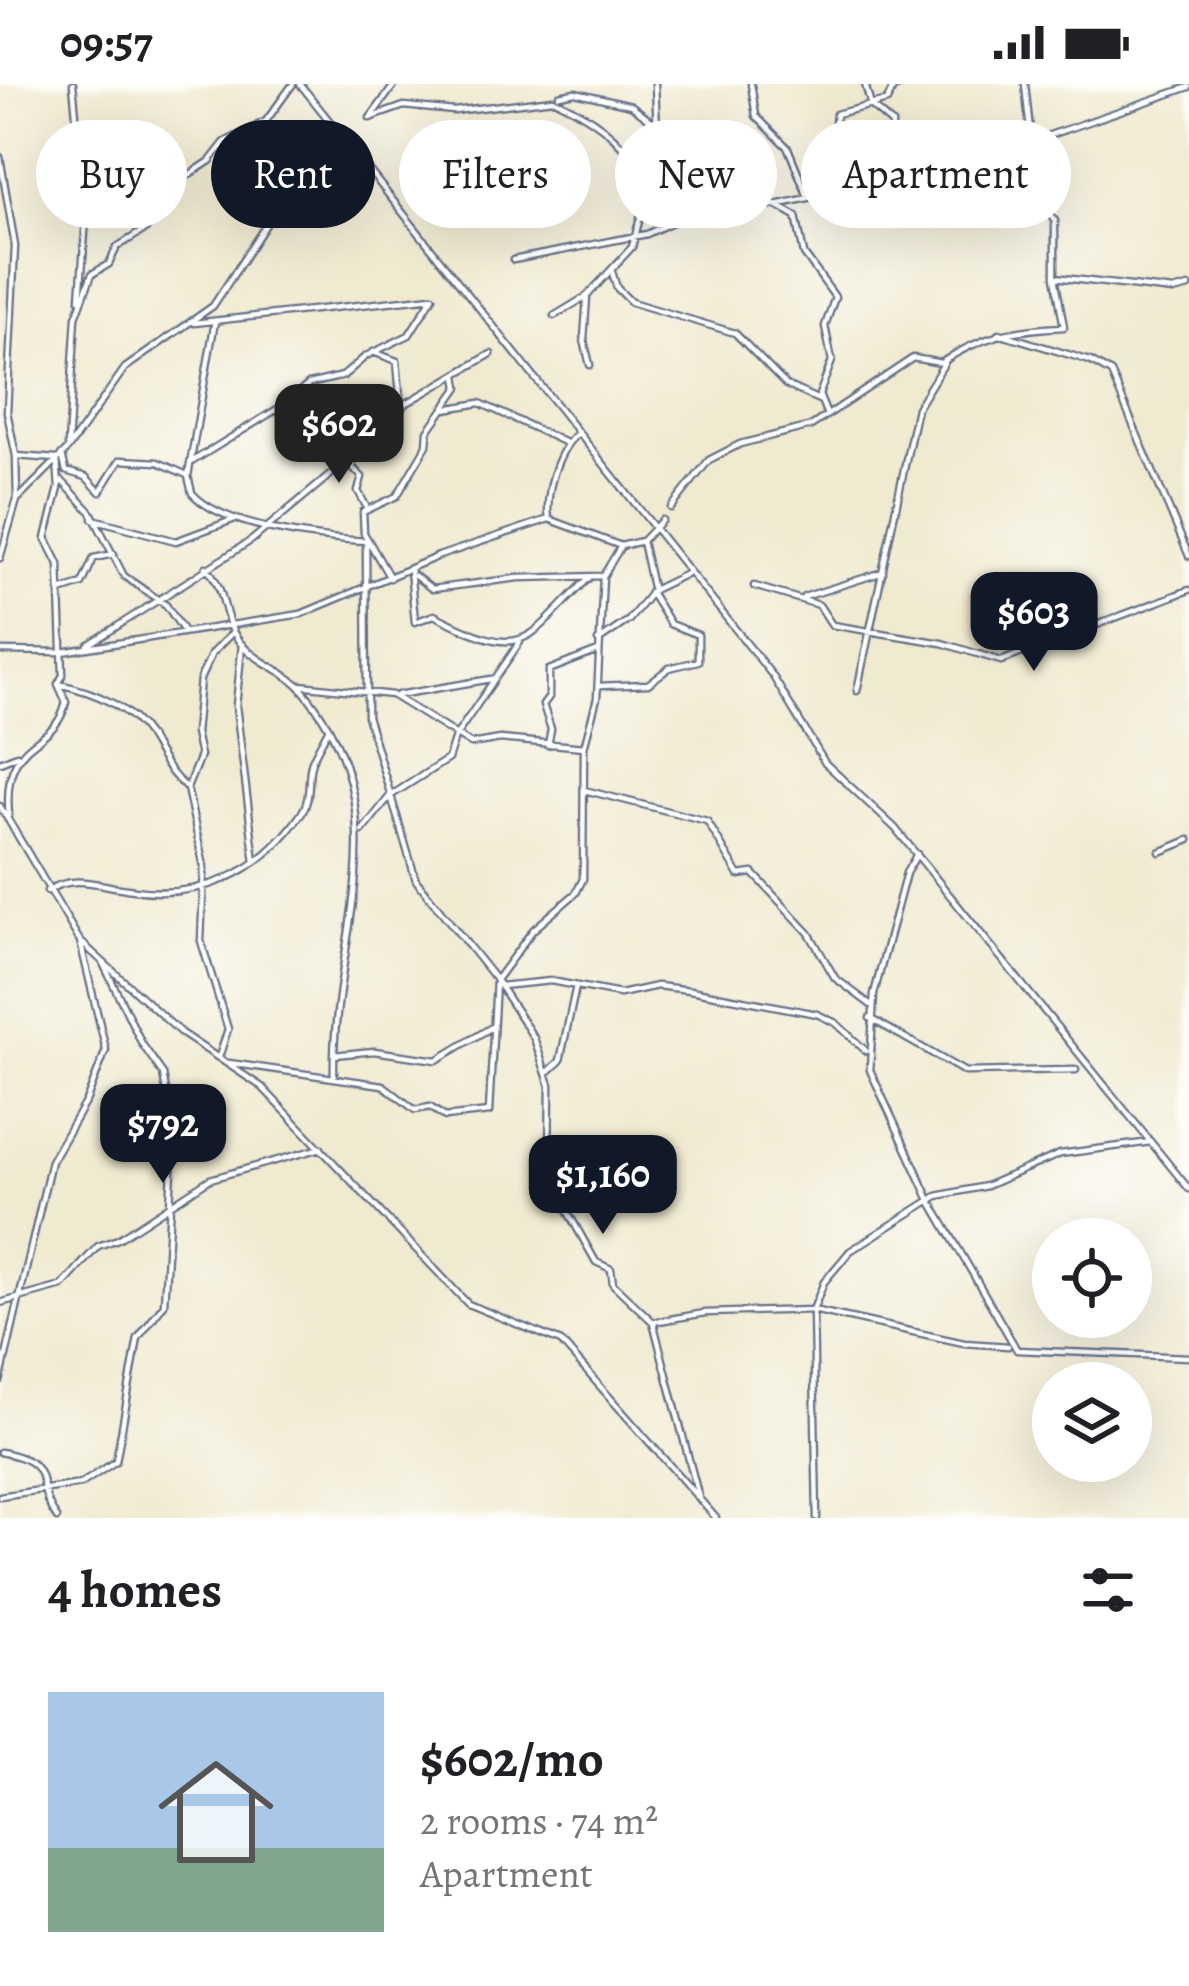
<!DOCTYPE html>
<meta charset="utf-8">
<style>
:root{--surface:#fff;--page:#f2f2f2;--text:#202124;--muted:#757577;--accent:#111827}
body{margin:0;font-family:Alegreya,serif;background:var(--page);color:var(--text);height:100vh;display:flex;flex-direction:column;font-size:45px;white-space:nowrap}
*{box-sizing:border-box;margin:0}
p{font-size:39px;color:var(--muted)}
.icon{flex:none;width:66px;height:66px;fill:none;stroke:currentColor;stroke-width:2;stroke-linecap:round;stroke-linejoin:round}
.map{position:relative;height:1434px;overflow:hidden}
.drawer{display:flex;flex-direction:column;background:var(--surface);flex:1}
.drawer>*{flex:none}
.top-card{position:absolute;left:36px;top:36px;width:1119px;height:108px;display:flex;gap:24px}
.tools{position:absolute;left:1032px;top:1134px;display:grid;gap:24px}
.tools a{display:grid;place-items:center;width:120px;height:120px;border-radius:50%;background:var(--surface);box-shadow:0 12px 48px #0002;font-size:60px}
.price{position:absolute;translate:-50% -102px;padding:0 27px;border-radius:24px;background:var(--accent);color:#fff;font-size:39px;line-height:78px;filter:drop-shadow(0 3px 6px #0008)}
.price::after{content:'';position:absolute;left:50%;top:72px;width:36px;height:27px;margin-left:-18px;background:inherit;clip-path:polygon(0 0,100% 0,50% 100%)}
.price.current{background:#222;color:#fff}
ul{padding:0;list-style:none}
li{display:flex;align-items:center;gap:36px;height:300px;padding:0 48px}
li span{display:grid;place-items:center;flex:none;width:336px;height:240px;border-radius:0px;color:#555}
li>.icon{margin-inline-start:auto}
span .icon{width:144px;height:144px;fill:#fffc;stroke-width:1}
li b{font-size:51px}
h2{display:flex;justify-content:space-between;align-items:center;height:144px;padding:0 48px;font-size:51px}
.chip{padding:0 42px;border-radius:54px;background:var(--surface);box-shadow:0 12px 48px #0002;font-size:42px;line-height:108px}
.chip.current{background:var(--accent);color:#fff}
.status{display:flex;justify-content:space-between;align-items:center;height:84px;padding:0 60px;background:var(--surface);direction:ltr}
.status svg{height:33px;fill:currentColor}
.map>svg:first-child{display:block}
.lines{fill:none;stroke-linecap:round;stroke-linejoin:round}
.minor-casing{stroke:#667086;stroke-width:9}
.minor{stroke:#fff;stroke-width:4.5}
</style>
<div class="status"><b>09:57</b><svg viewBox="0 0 49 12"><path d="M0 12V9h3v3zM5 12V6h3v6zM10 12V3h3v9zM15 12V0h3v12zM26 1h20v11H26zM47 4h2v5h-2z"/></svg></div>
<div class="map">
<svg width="1189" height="1434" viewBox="0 0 1189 1434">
<rect width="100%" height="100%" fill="#fdfcf7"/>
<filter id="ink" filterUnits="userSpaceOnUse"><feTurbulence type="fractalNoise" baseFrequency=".00833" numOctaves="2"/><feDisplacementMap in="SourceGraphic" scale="24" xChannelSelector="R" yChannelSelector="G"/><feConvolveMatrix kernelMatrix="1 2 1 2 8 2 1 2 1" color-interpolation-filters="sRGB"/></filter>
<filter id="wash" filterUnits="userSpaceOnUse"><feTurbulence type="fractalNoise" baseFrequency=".004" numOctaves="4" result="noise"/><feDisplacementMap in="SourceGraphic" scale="48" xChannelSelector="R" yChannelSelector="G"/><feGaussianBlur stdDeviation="2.7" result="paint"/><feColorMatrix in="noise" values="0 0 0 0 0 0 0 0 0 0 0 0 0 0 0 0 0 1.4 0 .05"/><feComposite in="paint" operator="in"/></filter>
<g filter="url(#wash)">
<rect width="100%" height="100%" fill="#f0ead0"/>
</g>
<g filter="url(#ink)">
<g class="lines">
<defs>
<path id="minor" d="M73 0 86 135 80 215
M300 0 772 591 825 679 895 744 1189 1105
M751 0 756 32 788 64 808 113
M865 0 871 22 892 40V54L901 60 903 83
M559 11 575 8 631 21 727 95 722 118
M370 34 404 22 454 27 553 15C596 34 643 66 642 115
M370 34 395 0
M0 73 15 162 7 328 16 372 17 416 0 474
M805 103 833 57 836 30 887 17 893 4 903 0
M778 122 796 132 804 170 835 213 825 242 832 277 819 311 827 331
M513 176 647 150 706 122 776 121 872 100 903 83 926 86 992 71 1189 3
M612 188 617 204 631 218 735 249 786 301 821 317
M1055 193 1173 207 1189 203
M587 212 584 256 590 281
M554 232 587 212 632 163 658 69 655 0
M215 237 188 392 192 409C222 444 322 455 367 457
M194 239 433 213
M999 249 1090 277 1111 289 1189 472
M373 268 397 277 401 322
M445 325 480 319 566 359
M68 361 76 233 92 190 109 180 117 163 146 145 168 105 210 77 225 58 266 37 293 0
M351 370 353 384 362 393 358 407 366 422
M62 371 66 387 86 393 100 408 120 376 158 378 187 391
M193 377 287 319 309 300 343 292 366 272 409 251 433 213
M62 397 91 428 124 492 166 521 183 546
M17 416 67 366 125 284 213 222 282 116 326 84 347 61
M671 424 709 376 740 360 811 342 913 274 941 279C980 252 1014 245 1064 243L1055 193V137L1037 112 1025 0
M93 435 176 457 235 435
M549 435C545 409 557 366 578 349
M366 457 367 632 416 796 496 896 534 954 550 1001 549 1078 560 1114 596 1178 611 1185 613 1200 653 1238 699 1414
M642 457 652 503
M206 483C229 508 220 535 242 561 259 580 285 586 301 604 407 730 330 852 334 994
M410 485 415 538 434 531C529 579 523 558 590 493
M415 492 432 505 518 494 601 492
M390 494 364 449 363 428 397 412 427 361 428 347 459 303 457 292
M754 502 819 521 832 541 942 559 1001 577 1189 506
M60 507 82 500 94 474 114 470
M804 513 883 488
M598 557 629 536 653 506 686 490
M242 560 236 622 255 778
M88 561 252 456 371 357 407 319 491 270
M0 567 62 568 301 530 439 472 549 435 621 462 642 457 662 436
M58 600C92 607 128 621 148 651 162 673 167 688 187 704L204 783 201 857 228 945 219 973
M300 601 392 611 471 660 500 655 584 663
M598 602 648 600 669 584 698 577V551L670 540 650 508
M857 607 917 324 945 278
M398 611 491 595
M548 661 551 645 543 621 549 613V586L598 567
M0 678 17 671
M187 704 200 672 195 649 200 595 212 569 231 550
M584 706 707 737 739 791 753 789 809 849 835 894 871 921
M0 722 80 857 181 949 262 1003 468 1220 561 1258 716 1434
M9 731C1 648 56 667 66 618L58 600 63 591 59 480 46 454 59 404 57 375 16 372
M362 747 390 712 448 675 455 653 520 558
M1160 768 1189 756
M917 770 906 789 874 910 870 986 930 1116 1017 1266 1189 1273
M47 807C74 790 97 801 127 805 199 817 259 791 301 730 313 712 306 694 312 677 316 667 324 654 329 644
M500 902 551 897 620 910 657 902 690 906 817 930 836 939 866 967
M870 934 965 988 1076 986
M334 971 374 967 437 976 492 943
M229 979 383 1001 415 1026 430 1023 445 1033 489 1028 496 896 533 846 576 809 583 795 584 663 597 614 603 492 621 462
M547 989 560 977 576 902
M0 1219 62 1202 98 1162 118 1155 210 1095 321 1064
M653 1238 705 1229 813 1226 964 1259 1008 1262
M0 1298 51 1077 87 1015 106 966 80 857
M0 1368C59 1379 31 1398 57 1434
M0 1412 81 1400 116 1377 138 1254 164 1220 174 1054 163 990 142 960 102 877
M817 1434 813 1226 824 1198 850 1167 937 1112 986 1102 1060 1070 1151 1058"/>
</defs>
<!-- minor casing -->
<use href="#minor" class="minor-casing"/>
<!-- minor -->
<use href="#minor" class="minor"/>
</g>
</g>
</svg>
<div class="tools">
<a><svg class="icon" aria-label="locate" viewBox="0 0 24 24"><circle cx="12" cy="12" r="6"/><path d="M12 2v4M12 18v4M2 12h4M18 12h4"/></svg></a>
<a><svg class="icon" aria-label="layers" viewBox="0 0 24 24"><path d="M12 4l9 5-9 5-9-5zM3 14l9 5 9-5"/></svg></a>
</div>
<b class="price current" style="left:339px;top:402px">$602</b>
<b class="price" style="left:1034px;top:590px">$603</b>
<b class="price" style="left:163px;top:1102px">$792</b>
<b class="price" style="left:603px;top:1153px">$1,160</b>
<div class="top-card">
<a class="chip">Buy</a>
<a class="chip current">Rent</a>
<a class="chip">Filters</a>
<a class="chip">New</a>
<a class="chip">Apartment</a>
</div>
</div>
<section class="drawer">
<h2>4 homes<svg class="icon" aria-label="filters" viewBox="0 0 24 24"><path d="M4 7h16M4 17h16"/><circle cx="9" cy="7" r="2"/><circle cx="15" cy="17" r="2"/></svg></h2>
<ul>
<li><span style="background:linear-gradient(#a9c7e8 65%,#7fa58c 0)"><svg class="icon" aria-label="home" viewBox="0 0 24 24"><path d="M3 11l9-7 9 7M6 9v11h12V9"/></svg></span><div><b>$602/mo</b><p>2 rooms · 74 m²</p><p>Apartment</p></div></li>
</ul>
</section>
